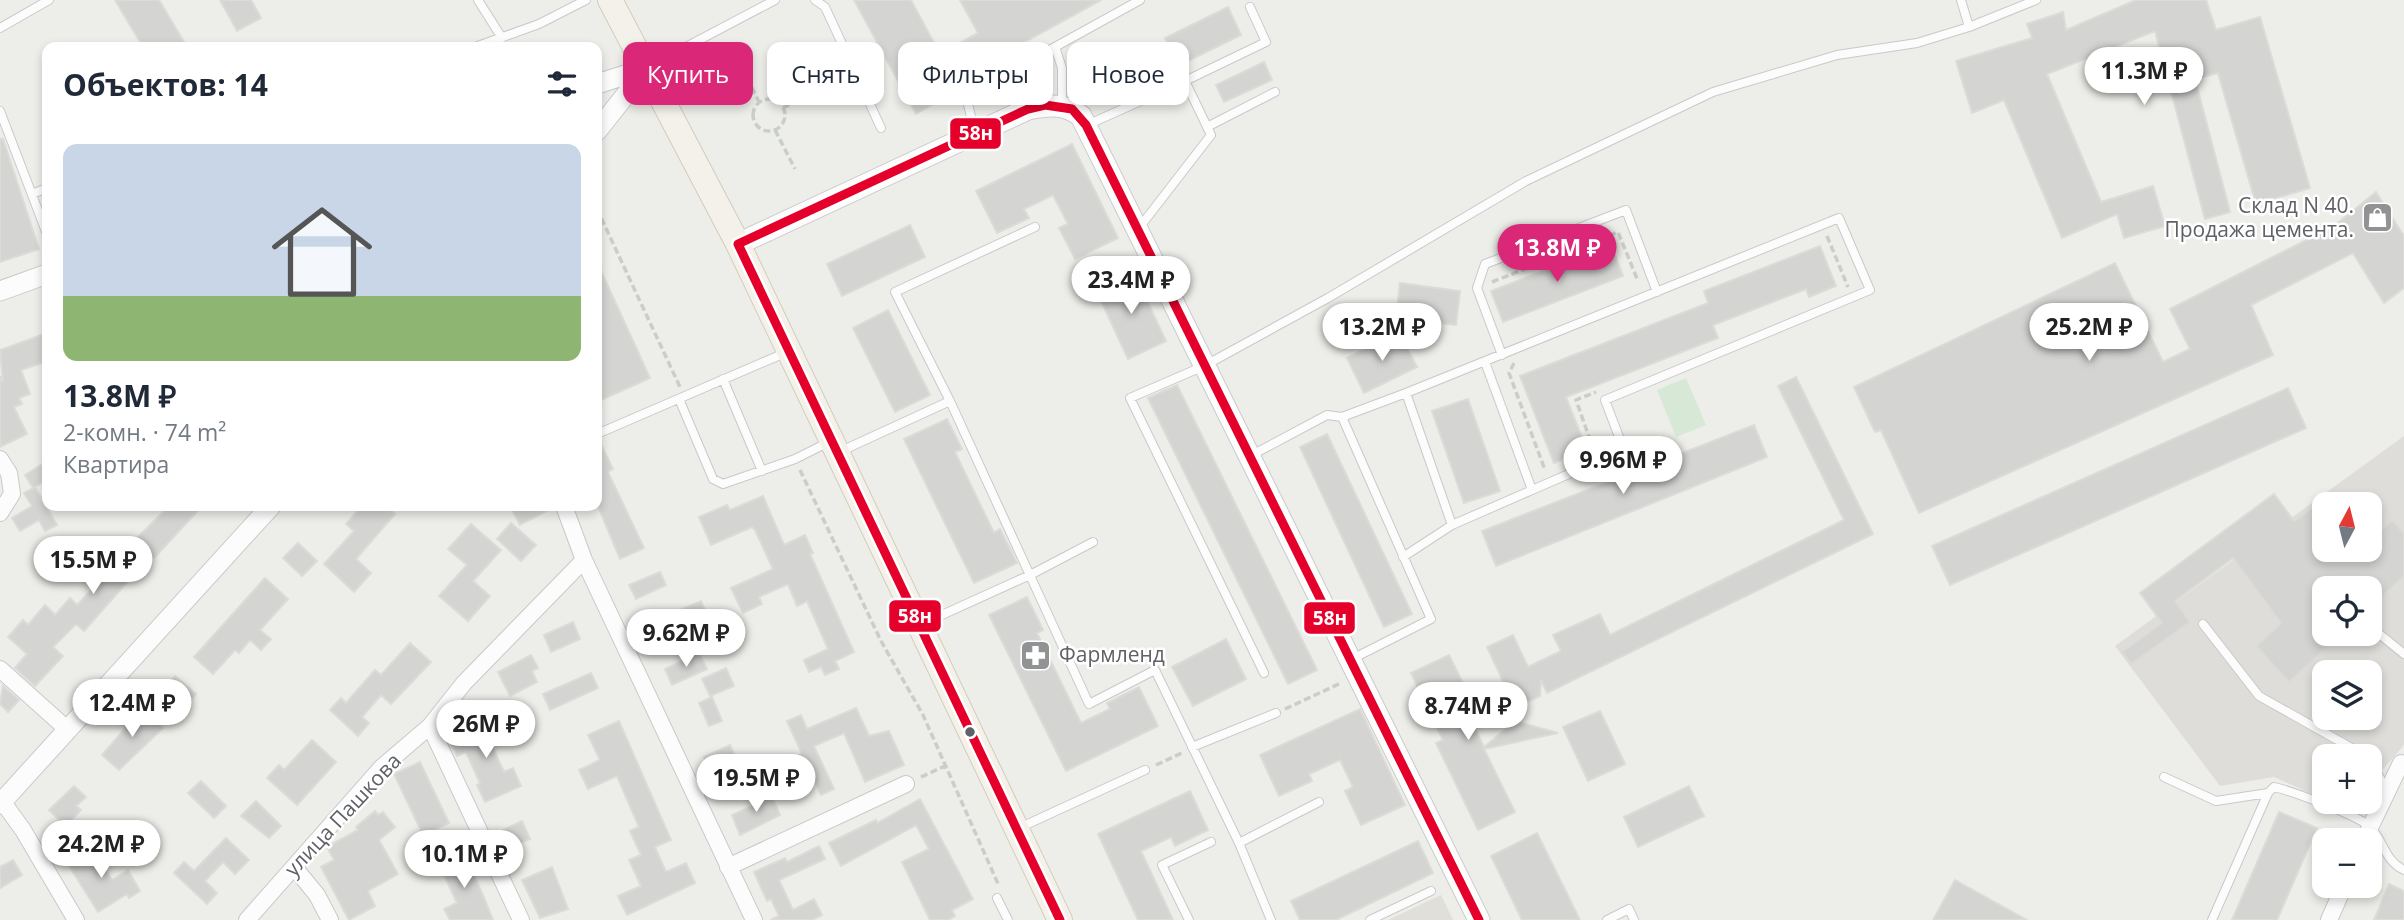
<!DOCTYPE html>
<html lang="ru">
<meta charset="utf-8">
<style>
:root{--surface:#fff;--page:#f2f2f3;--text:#1f2937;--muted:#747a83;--line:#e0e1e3;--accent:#db2777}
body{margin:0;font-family:"Open Sans",sans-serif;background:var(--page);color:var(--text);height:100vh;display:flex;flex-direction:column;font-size:26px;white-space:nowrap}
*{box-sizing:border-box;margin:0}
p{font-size:23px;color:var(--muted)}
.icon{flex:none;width:38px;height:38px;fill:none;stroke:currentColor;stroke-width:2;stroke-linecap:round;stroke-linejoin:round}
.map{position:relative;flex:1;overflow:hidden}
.drawer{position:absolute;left:42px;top:42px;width:560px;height:469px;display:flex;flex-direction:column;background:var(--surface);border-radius:14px;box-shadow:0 4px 10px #0003}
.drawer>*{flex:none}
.guide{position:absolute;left:623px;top:42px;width:665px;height:63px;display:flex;gap:14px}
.needle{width:46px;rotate:7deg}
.tools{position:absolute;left:2312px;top:492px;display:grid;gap:14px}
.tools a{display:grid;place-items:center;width:70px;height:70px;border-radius:14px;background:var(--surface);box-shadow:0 4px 10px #0003;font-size:35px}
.price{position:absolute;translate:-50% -60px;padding:0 16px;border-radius:24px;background:#fff;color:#222;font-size:23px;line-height:46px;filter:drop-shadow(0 2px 4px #0008)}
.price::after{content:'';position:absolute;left:50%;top:42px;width:21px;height:16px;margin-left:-10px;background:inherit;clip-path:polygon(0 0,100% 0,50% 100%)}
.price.active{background:var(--accent);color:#fff}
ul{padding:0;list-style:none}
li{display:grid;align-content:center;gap:14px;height:371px;padding:0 21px}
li+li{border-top:2px solid var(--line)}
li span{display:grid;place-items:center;height:217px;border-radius:14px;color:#555}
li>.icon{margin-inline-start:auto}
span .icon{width:126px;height:126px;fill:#fffc;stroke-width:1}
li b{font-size:30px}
h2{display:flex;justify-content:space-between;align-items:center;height:84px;padding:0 21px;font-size:30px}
.chip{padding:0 24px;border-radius:14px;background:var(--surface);box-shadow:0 4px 10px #0003;font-size:24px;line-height:63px}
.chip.active{background:var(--accent);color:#fff}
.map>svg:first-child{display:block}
.industrial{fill:#deddda;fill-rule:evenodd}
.education{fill:#e0dfd9}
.green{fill:#d7e8d6}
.building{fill:#d4d4d2;stroke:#dcdbd8;stroke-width:2}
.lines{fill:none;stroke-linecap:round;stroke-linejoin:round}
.service-casing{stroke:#c9c9c9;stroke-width:10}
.minor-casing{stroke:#c9c9c9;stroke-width:18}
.tertiary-casing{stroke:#c9c9c9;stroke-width:21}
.secondary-casing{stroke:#cacbcb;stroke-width:23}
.primary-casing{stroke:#d3cdb9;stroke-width:26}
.path{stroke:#c9cecb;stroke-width:3.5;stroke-dasharray:7 3.5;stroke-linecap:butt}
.service{stroke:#fcfcfc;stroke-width:8}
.minor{stroke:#fcfcfc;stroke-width:16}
.tertiary{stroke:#fcfcfc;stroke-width:19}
.secondary{stroke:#fcfcfc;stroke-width:21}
.primary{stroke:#f3f1e9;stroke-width:24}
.bus-1-casing{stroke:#fff;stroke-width:14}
.bus-1{stroke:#e4002b;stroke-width:9}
.bus-dot{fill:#5e6166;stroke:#fff;stroke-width:2.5}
.labels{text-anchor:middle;stroke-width:5;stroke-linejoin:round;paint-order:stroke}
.poi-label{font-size:21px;fill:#5e6166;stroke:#fff;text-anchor:end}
.street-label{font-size:21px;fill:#5e6166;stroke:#fff}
.line-badge{stroke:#fff;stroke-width:2.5}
.badge-label{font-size:19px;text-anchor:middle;font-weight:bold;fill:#fff}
</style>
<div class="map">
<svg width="2404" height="920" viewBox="0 0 2404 920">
<rect width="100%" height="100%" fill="#edede9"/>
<!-- industrial -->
<path class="industrial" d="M2404 436V745L2370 784V756H2324V799L2274 777 2220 786 2115 646ZM2324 504H2370V550H2324ZM2324 588H2370V634H2324ZM2324 672H2370V718H2324Z"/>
<!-- education -->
<path class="education" d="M1441 895 1453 920H1388Z"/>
<!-- green -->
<path class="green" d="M1686 378 1706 425 1676 437 1657 390Z"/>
<!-- building -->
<path class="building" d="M115 0H159L187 47H143Z
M220 0H251L261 18 237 31Z
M854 0H911L940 54 978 33 960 0H1101L992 60 997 68 916 114Z
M2136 0H2206L2216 30 2260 17 2310 188 2256 204 2218 73 2195 79 2230 212 2205 219 2155 31 2047 74 2101 202 2153 186 2165 226 2124 238 2117 214 2062 238 2004 100 1972 113 1956 61 2032 38 2027 24 2063 12 2066 30Z
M1228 7 1241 35 1178 66 1165 38Z
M1264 62 1272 80 1224 102 1216 85Z
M0 139H3L39 249 0 262Z
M1072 144 1118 238 1075 259 1059 228 1068 224 1053 195 1024 209 1029 218 997 233 976 191Z
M2376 192 2404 236V288L2384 303 2353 253 2251 305 2273 355 1919 513 1881 430 1875 432 1854 387 2115 263 2163 362 2190 349 2170 309 2334 226Z
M910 225 925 257 842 296 827 264Z
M1611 245 1623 276 1503 322 1491 291Z
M1820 246 1836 286 1809 297 1806 289 1713 325 1718 338 1566 397 1587 450 1554 463 1520 376 1708 303 1704 291Z
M597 262 650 378 597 402Z
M1134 273 1166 341 1128 359 1096 290Z
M1400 283 1460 291 1456 325 1396 318Z
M888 310 930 395 895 412 853 328Z
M1399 332 1417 367 1364 393 1347 358Z
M47 333V361L21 370 30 394 19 398 22 404 14 407 27 434 0 447V376L3 382 0 350Z
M1796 377 1873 534 1547 693 1541 680 1540 696 1515 707 1487 647 1513 635 1528 667 1561 651 1553 635 1600 614 1610 635 1844 520 1778 386Z
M1177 385 1317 670 1288 684 1148 398Z
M2288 388 2306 428 1950 585 1932 546Z
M1468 399 1500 491 1464 503 1432 411Z
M947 419 962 449 955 452 994 533 1000 529 1017 563 974 583 904 439Z
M1754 425 1767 457 1496 566 1482 531Z
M1327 434 1412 614 1384 627 1300 447Z
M597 441 599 440 613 469 608 472 644 548 620 559 597 504Z
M47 461V479L35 487 57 525 45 531 39 520 20 531 12 518 32 506 24 493 33 488 25 475Z
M2274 494 2294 521 2312 508 2324 524V550H2370V540L2392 520 2404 533V576L2370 608V588H2324V634H2342L2289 682 2256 646 2281 623 2233 558 2175 601 2190 622 2131 664 2122 652 2162 623 2140 593Z
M763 496 784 545 805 535 813 553 810 554 854 652 835 661 839 669 825 675 821 667 809 672 804 660 828 649 807 601 797 606 788 584 759 597 762 604 743 613 731 588 773 569 755 530 752 527 711 545 699 517 727 505 730 510Z
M169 506H202L157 555 136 572 84 631 76 624 53 647 63 656 35 686 15 668 27 654 8 637 23 620 28 625 45 605 55 615 70 598 77 605 97 584 88 575 98 564 105 570Z
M362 506H385L395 514 356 559 371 573 354 592 324 564 354 531 346 524Z
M510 506H554V507L520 525Z
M511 523 536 545 521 561 497 539Z
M471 524 501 550 473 581 490 596 468 621 439 596 467 565 448 549Z
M298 543 317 561 302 576 283 558Z
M660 572 666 585 636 599 629 585Z
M265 578 288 599 260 630 271 639 261 650 250 640 239 653 235 650 213 674 194 657Z
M1027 597 1043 630 1037 633 1081 723 1110 709 1107 703 1139 687 1158 726 1066 771 989 615Z
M701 601 707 615 681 627 683 632 655 645 646 625Z
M573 622 580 639 551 652 544 635Z
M1226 639 1246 679 1193 706 1172 667Z
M410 643 431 662 391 704 381 695 362 717 369 723 358 736 330 710 341 698 346 703 375 670 381 675Z
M699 653 707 669 672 685 665 669Z
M531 655 538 668 532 671 537 682 510 696 498 672Z
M1449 655 1471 699 1462 703 1484 747 1515 721 1558 733 1484 749 1515 812 1478 830 1436 743 1443 740 1411 673Z
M726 668 734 686 710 696 702 679Z
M591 673 598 688 550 710 543 694Z
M175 676 196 694 187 705 165 687Z
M3 686 19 700 8 712 0 704Z
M712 697 722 721 709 726 699 703Z
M143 708 163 728 119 770 102 755Z
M856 708 869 736 889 731 904 765 865 782 844 733 814 746 834 789 821 795 812 775 781 788 772 767 802 754 787 721 801 715 807 729Z
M1360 709 1405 805 1361 825 1345 791 1353 787 1340 760 1309 774 1312 781 1279 796 1260 755Z
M1600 711 1625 764 1588 781 1563 727Z
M497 718 503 733 489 739 504 772 513 768 521 786 485 802 477 785 480 783 466 752 457 756 449 739Z
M619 721 671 840 655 847 666 872 686 863 695 883 627 915 618 896 641 886 629 860 641 855 630 831 639 827 617 776 588 789 579 770 600 760 588 735Z
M312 740 336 762 297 805 267 778 279 765 284 770Z
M730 745 742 772 716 783 704 757Z
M420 762 449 823 423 835 394 774Z
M201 781 226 806 214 818 188 793Z
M74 786 86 797 76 806 81 810 65 826 49 810Z
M1689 786 1704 816 1638 847 1624 817Z
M1190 791 1208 830 1175 846 1171 837 1141 851 1173 920H1138L1098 834Z
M770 792 780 815 740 835 732 815 757 804 755 799Z
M920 799 973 899 952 910 955 916 948 920H930L902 862 929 849 916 825 841 866 829 843 876 820 877 823Z
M256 801 281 826 269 838 241 816Z
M375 811 378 815 383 812 395 827 379 840 398 874 368 891 375 906 349 920 321 867 334 860 327 847 358 830 356 827Z
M2279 812 2317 828 2277 920H2232Z
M522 821 530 839 506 849 499 832Z
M1537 833 1580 920H1522L1491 856Z
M226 838 249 860 235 874 223 862 205 881 217 893 207 904 174 873 184 862 194 871Z
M1418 841 1433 873 1336 920H1300L1291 901Z
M90 846 112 880 128 870 140 891 129 898 127 894 98 912 66 861Z
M819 846 825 859 779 880 793 910 814 899 822 915 812 920H771L779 916 771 899 767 901 754 872 785 858 787 862Z
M463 851 482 893 493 920H450L444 909 457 903 438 862Z
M13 860 22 875 0 888V867Z
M552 867 568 909 540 918 522 880Z
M1955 880 2027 920H1933Z
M2389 884 2404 891V920H2374Z"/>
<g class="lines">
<defs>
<path id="service" d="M478 0 502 38
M815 0 825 7 881 128
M1969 27 2036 0
M0 28 49 0
M475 47 539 24 586 0
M1149 51 1167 89
M648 67 775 0
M1007 72 1055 47
M1185 81 1266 42 1250 7
M1062 106V68L1055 47 1140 0
M0 111 47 234
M1087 125 1185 81 1211 135 1139 228
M1207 127 1275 92
M975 133 966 96 1007 72 1027 107
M32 194 47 188
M1035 227 895 292 950 401 1089 704 1155 670 1239 843 1271 920
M1502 355 1477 288 1485 264 1626 210 1657 292
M723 379 762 471
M1406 393 1452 525
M679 399 713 479 723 484 795 459 829 442
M1342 417 1431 619 1352 659
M597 434 787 352
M839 452 950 401
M1252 455 1327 415 1342 417 1406 393 1839 218 1870 290 1605 400 1624 450 1532 490
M1403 557 1452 525 1532 490 1485 362
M922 624 1030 575 1093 542
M2203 624 2259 696 2366 756
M2372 628 2404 654
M1264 673 1130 398 1204 366 1328 298 1526 181 1713 92 1837 55 1917 43 1969 27 1961 0
M1192 747 1276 713
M2370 760 2387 791
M2164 777 2216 801 2268 793
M1019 828 1145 770
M1239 843 1319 802
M997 898 1008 920
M1189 920 1162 865 1211 842
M1370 920 1431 891
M1607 920 1629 909 1634 920
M2212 920 2268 793 2274 787C2291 791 2361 816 2371 828 2384 842 2385 861 2404 870"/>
<path id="minor" d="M0 459 9 473 12 494 0 513
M564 506 584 560 754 920
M0 669 68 730
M430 726 521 920
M2 801 23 830 76 920
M2364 840 2401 763
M294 867 317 895 330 920
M728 867 906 784
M247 920 382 767 430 726 464 683 584 560
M2329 920 2344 886"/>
<path id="tertiary" d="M597 84 647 68
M597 131 647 68
M0 291 47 274
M0 804 271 506"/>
<path id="secondary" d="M738 244 1028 109C1048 105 1064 103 1081 116L1479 920"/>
<path id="primary" d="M610 0 738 244 1060 920"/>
</defs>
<!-- service casing -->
<use href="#service" class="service-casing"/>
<!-- minor casing -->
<use href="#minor" class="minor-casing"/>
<!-- tertiary casing -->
<use href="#tertiary" class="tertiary-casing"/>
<!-- secondary casing -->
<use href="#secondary" class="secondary-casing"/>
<!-- primary casing -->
<use href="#primary" class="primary-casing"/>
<!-- path -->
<path class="path" d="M738 59 759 102
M753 115a16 16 0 1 1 32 0a16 16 0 1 1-32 0Z
M783 108 843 76
M775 130 795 169
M597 209 680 387
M1827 236 1848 287
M1492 282 1618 232 1638 281
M1514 363 1509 373 1545 470
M1594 451 1576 400 1596 392
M800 470 881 641 923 715 999 886
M1285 709 1341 683
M1156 765 1184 752
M921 777 945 766"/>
<!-- service -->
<use href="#service" class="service"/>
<!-- minor -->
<use href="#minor" class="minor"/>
<!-- tertiary -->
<use href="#tertiary" class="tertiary"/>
<!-- secondary -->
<use href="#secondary" class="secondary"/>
<!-- primary -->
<use href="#primary" class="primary"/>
<defs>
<path id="bus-1" d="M1060 920 738 244 1028 109 1045 105 1072 109 1086 125 1479 920"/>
</defs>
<!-- bus-1 casing -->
<use href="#bus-1" class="bus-1-casing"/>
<!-- bus-1 -->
<use href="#bus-1" class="bus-1"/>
</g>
<!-- icons -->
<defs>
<symbol id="shop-square" viewBox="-11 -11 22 22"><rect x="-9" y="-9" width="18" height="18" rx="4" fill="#909294" stroke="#fff"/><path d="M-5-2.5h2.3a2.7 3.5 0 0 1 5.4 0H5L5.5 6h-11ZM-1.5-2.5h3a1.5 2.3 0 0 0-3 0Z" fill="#fff"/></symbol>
<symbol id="pharmacy-square" viewBox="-11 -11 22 22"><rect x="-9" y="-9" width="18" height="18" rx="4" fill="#909294" stroke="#fff"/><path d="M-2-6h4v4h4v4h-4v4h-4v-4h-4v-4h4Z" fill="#fff"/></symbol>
</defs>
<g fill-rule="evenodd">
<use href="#shop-square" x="2360" y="200" width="35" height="35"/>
<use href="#pharmacy-square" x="1018" y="638" width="35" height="35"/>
</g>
<!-- markers -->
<circle class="bus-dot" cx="970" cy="732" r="6"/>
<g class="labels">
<!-- poi labels -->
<g class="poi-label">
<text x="2354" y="213">Склад N 40.<tspan x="2354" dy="24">Продажа цемента.</tspan></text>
<text x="1059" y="662" text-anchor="start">Фармленд</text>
</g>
<!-- street labels -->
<g class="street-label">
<text transform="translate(343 815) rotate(-47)" y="7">улица Пашкова</text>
</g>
</g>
<g class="line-badge">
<rect x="949" y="117" width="53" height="33" rx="7" fill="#e4002b"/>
<rect x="888" y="599" width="54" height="34" rx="7" fill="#e4002b"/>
<rect x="1303" y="601" width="53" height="34" rx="7" fill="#e4002b"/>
</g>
<g class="badge-label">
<text x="976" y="140">58н</text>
<text x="915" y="623">58н</text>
<text x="1330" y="625">58н</text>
</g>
</svg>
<div class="tools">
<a><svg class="needle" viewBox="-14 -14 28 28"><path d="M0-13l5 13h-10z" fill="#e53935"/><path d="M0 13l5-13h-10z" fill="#747a83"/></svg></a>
<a><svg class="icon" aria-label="locate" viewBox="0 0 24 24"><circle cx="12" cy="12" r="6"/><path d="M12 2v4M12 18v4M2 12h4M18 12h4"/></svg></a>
<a><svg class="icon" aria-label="layers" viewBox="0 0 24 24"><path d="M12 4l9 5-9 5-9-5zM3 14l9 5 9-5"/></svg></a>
<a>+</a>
<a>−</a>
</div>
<b class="price" style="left:2144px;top:107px">11.3M ₽</b>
<b class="price active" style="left:1557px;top:284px">13.8M ₽</b>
<b class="price" style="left:1131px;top:316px">23.4M ₽</b>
<b class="price" style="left:1382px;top:363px">13.2M ₽</b>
<b class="price" style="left:2089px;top:363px">25.2M ₽</b>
<b class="price" style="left:1623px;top:496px">9.96M ₽</b>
<b class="price" style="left:93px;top:596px">15.5M ₽</b>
<b class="price" style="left:686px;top:669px">9.62M ₽</b>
<b class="price" style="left:132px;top:739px">12.4M ₽</b>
<b class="price" style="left:1468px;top:742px">8.74M ₽</b>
<b class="price" style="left:486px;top:760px">26M ₽</b>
<b class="price" style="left:756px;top:814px">19.5M ₽</b>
<b class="price" style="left:101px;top:880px">24.2M ₽</b>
<b class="price" style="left:464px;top:890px">10.1M ₽</b>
<div class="guide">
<a class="chip active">Купить</a>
<a class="chip">Снять</a>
<a class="chip">Фильтры</a>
<a class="chip">Новое</a>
</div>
<section class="drawer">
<h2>Объектов: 14<svg class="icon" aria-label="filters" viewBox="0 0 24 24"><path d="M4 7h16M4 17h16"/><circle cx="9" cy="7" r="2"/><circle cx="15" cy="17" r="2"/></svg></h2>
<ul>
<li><span style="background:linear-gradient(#c9d6e8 70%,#8fb573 0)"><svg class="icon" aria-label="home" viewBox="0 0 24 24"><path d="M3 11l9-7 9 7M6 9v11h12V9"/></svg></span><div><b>13.8M ₽</b><p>2-комн. · 74 m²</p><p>Квартира</p></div></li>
</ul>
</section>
</div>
